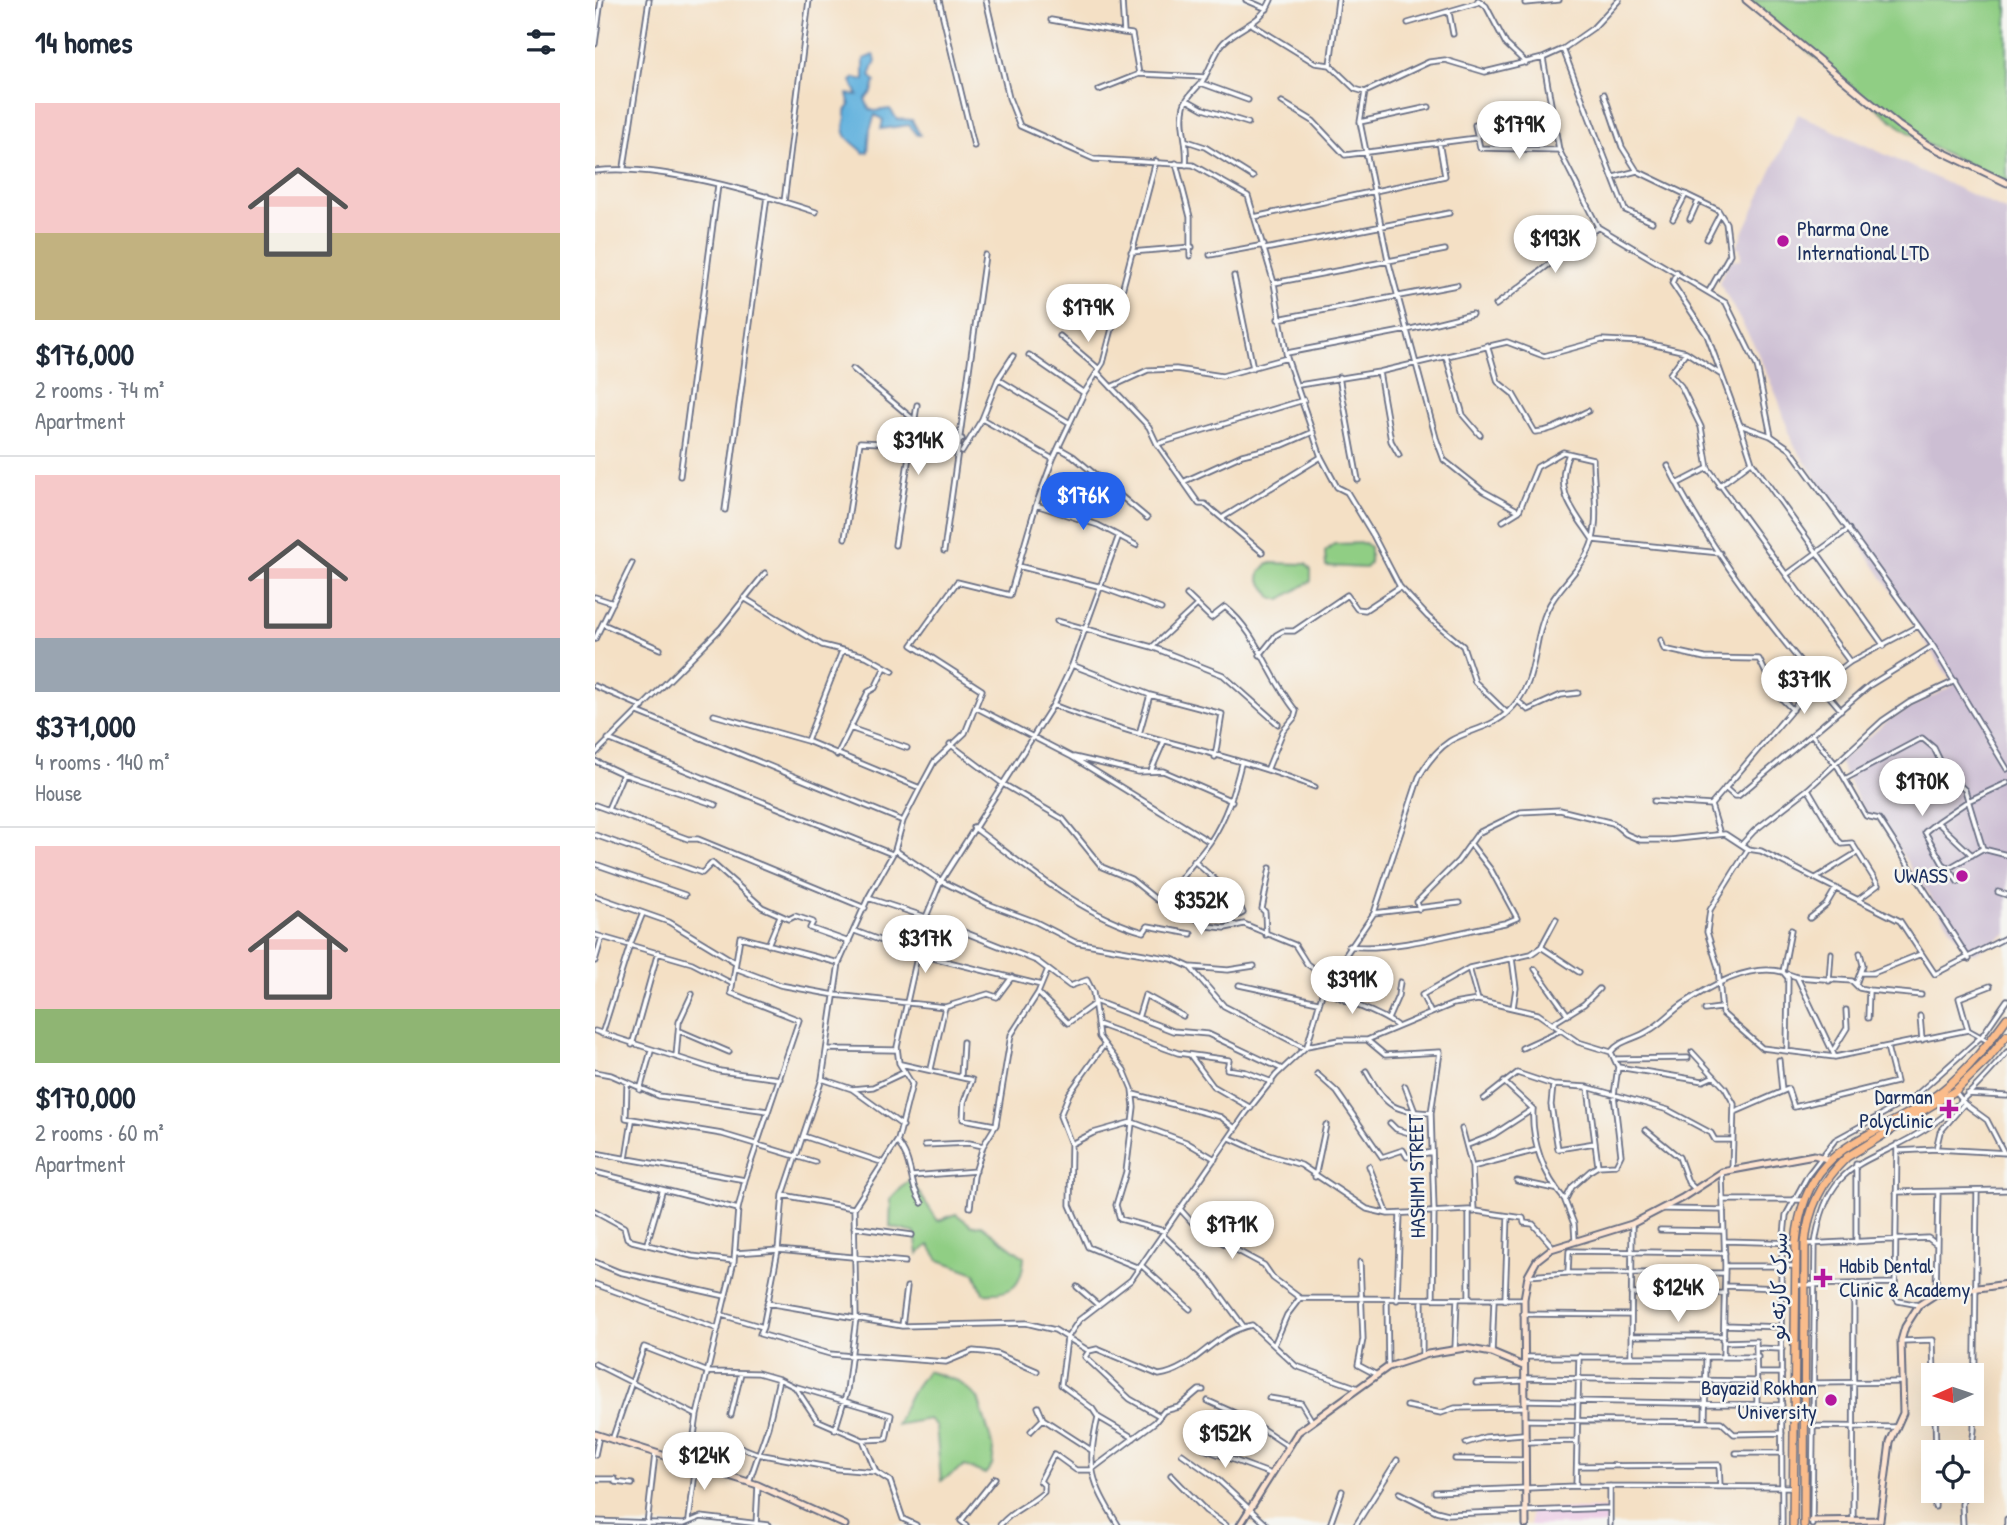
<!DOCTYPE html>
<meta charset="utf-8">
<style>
:root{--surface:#fff;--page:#f2f2f3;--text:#1f2937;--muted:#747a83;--line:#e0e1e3;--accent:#2563eb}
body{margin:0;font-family:"Patrick Hand","Playpen Sans Arabic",sans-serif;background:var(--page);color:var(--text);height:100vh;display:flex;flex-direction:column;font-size:26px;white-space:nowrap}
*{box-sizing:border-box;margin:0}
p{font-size:23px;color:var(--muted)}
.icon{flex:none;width:38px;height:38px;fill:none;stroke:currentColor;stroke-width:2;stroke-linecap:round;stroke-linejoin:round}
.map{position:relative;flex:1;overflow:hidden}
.details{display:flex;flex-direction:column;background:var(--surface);width:595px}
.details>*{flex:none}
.needle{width:46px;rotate:267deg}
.tools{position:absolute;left:1326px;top:1363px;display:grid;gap:14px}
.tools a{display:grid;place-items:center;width:63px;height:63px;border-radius:0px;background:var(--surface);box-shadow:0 7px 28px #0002;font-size:35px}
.price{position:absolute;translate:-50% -60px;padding:0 16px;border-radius:24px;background:#fff;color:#222;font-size:23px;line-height:46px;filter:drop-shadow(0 2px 4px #0008)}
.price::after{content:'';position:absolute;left:50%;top:42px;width:21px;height:16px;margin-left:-10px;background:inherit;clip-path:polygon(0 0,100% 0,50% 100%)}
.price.on{background:var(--accent);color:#fff}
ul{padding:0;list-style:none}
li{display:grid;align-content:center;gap:14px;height:371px;padding:0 35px}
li+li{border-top:2px solid var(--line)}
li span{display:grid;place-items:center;height:217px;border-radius:0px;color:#555}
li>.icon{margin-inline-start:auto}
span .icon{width:126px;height:126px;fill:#fffc;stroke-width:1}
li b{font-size:30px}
h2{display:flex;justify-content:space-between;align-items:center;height:84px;padding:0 35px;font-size:30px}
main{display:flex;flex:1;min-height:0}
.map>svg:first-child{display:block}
.built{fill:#eed0e7}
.industrial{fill:#ccbed3}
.green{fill:#90ce84;stroke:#567e71;stroke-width:2}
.water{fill:#64b2de;stroke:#40709e;stroke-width:2}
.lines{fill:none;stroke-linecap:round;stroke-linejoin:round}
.street-casing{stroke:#676d82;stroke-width:7}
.secondary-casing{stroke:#676d82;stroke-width:9}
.highway-casing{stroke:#676d82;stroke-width:10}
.street{stroke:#fff;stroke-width:3.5}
.secondary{stroke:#fde4d1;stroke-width:5}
.highway{stroke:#fabc8b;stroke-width:7}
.poi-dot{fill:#b5179e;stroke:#f6f6f2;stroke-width:2.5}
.labels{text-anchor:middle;stroke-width:5;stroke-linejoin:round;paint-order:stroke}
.poi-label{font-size:21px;fill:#1b2f5e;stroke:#f6f6f2;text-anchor:end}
.street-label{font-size:21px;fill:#1b2f5e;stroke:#f6f6f2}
</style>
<main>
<section class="details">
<h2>14 homes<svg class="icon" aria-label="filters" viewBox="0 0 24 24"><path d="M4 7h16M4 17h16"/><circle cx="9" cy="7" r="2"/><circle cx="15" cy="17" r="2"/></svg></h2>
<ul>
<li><span style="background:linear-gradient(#f6c9c9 60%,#c2b280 0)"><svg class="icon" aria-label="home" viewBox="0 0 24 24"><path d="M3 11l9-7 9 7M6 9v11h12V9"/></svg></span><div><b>$176,000</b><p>2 rooms · 74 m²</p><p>Apartment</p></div></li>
<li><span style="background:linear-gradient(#f6c9c9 75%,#9aa5b1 0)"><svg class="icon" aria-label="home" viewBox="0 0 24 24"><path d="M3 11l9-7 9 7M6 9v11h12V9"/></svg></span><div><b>$371,000</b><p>4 rooms · 140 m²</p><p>House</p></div></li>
<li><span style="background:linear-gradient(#f6c9c9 75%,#8fb573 0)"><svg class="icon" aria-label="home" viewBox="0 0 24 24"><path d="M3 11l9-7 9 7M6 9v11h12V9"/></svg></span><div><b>$170,000</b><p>2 rooms · 60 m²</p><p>Apartment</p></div></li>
</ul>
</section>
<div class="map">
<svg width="1412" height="1525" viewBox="0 0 1412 1525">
<rect width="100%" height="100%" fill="#f6f6f2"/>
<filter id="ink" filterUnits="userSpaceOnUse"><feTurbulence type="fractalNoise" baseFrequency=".0143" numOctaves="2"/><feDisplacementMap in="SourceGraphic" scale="14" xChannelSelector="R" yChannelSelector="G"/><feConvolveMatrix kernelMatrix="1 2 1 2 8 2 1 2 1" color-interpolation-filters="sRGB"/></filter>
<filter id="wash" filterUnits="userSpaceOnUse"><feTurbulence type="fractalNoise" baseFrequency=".00686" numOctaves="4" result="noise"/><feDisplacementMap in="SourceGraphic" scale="28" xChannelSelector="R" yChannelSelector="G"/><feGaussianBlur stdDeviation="1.57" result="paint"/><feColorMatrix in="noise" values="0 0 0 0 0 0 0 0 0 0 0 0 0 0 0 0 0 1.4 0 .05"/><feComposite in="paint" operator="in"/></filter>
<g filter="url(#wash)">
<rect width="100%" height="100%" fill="#f4e0c5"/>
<!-- built -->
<path class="built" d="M935 1509H1011V1525H935Z"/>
<!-- industrial -->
<path class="industrial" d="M1203 114 1412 211V934L1380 953 1370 950 1284 819 1271 816 1244 762 1295 719 1359 685 1197 442 1183 399 1159 345 1124 282 1135 261 1146 260 1145 248H1141Z"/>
<!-- green -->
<path class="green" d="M1151 0H1412V183L1333 145 1303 125Z
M770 543 775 547V563L770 568 731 566 730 552 739 544Z
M673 563 711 564 716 570V581L686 599H678L664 579 665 572Z
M315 1179 343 1221 361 1214 377 1226 386 1225 429 1257C427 1286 418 1295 388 1293L380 1273 344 1260 334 1245 323 1254 320 1233 295 1227 296 1199Z
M332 1371 363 1381 383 1398 399 1450 397 1466 390 1474 370 1466 346 1481 341 1426 334 1419 301 1425 315 1395Z"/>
<!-- water -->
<path class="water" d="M278 55 281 60 275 76 280 81 277 92 270 99 274 109 279 111 295 109 302 119 317 120 325 135H322L314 125 286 129 288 120 280 115 275 129 273 152 269 153C259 141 246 140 250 121 253 113 248 112 255 106L252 94 263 95 256 81 260 78 269 80V59Z"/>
</g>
<g filter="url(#ink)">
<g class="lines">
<defs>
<path id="street" d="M344 0 379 146
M391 0 414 98 425 126 499 159 598 165 653 196 679 283 692 358 726 457 742 487 752 492 778 535 805 587 833 617 868 646 880 682 912 713
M527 0 529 33 537 34 544 74
M651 0 672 9
M883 0 891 6 911 44 931 63
M930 3 964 0
M854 12 858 34
M456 20 529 33
M813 23 885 2
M658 25 720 63 735 65 760 89 770 92 834 62 850 60 890 72 948 58 968 49 998 28 1024 0
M0 44 6 0
M968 49 1030 210 1057 222
M948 58 964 150 1003 227 1131 303 1162 366 1176 436
M735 65 743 0
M606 83 653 100
M504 90 544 74 610 77
M770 92 765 122 793 260 841 438 849 460 888 491 924 511
M1009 94 1027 147 1042 171 1123 210 1131 223 1135 254 1114 291
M592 100 608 109 653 123
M687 102 718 121 750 155 881 138
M765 122 834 107
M880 125 885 148 964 150
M592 141 610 147 658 177
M581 163 595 217V256
M591 165C594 145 584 125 589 106 591 96 603 88 608 80 616 68 620 51 629 42 646 25 666 24 676 0
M29 167 54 0
M0 171C63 163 160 192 221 212
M1019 177 1042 171
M189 202 214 0
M659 217 850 176 844 142
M1078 219 1091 194
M1095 219 1103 201
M1112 239 1125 214
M670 249 854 213
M536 252 597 247
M615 255 669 245
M1082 272 1077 283 1112 335 1145 425 1176 436 1195 449 1338 646 1412 769
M639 276 658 368
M679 283 850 250
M901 305 1003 227
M683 319 862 285
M465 336 504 369
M892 345 903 382 918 394 940 432C961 431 974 419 993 411
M1091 352 1075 374 1086 386 1106 427 1113 468 1255 662
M692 353 812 330 877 314
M434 355 489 393
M418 356 403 379 475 423
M851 356 868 415 885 435
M258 369 318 419
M784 372 796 441 804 455
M503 373 554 427 562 444 604 504H610L667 552
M744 377 763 480
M704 385 784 372 912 342 949 356 1007 340 1047 342 1091 352 1125 374
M516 387 553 370 581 369 627 376 692 358
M387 419 458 459
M1145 425 1157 462 1289 646
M562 444 709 400
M464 448 478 456 552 518
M367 452 387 419 403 379
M974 454C958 490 978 510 998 540L1125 553
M1073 466C1117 555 1182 635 1246 710
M85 476 123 185
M590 481 647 455 688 445 718 432
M1082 484 1113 468
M1124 486 1156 462
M441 505 503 525 541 545
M130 510 172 196
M627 518 726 457
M250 538 265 442 286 443 293 436 317 433 367 439
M300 545 322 405
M349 551 390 255
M423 566 503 586 566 609
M1191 575 1254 529
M592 595 616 618 630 607C663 633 674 678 701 711L699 718 688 731 673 768
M0 597 18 603
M149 598 227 645 271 656 298 671
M462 621 557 647 628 675 683 724
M8 624 65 649
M0 639 37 563
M1066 640 1069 649 1110 658 1164 659 1180 692 1198 710
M557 647 601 606
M665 655 681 635 688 631H699L752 595 762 609 770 610 805 587
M477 665 555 695 627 714 620 757
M0 686 48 707
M923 701 933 710 966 695 983 693
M458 705C543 739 635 753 720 787
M380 707 477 757 615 842
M43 712 308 821
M119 715 212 741 325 788
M255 728 312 748
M544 734 555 695
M1217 735 1243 767 1271 816 1284 819 1374 959
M13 739 297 854
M212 741 247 651
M355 744 408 784 468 819 507 867 536 879 562 900H571C583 878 601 862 615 842 631 818 639 792 646 764
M0 754 126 628 170 573
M242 755 273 692 280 688 290 667
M479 757 543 772 568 771 637 801
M0 761 28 774 13 809
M556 771 569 741
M28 774 121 805
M1250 779 1327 738 1339 748 1351 773 1370 790 1388 849 1412 855
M1130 788 1139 796H1143L1275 685 1338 646
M1213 789 1243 840 1247 844 1257 843 1283 885 1264 899
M1059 801 1116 805
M0 805 93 839H103L270 908
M1342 822 1373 801 1412 783
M378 827C432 867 484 914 549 932L553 926 596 934
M1125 834 1116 805 1202 704 1225 684 1255 662 1323 626
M0 835 107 873 117 863 167 907 194 919 200 916 218 922 215 928 254 942
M1147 844 1159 831 1213 789 1287 721 1315 702 1360 681
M1153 849 1115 910 1112 932 1123 967 1127 1013 1167 1048 1240 1057 1373 1030 1393 1041
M300 850 346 881 393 904 441 922 480 942 577 959 595 967 633 970 659 966
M599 861 642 899 648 913 644 915
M0 864 90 895
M1354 868 1348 864 1330 832 1342 822 1377 855
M1221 878 1263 852
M1363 882 1354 868 1387 849
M580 885 606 906 642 926
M1403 892 1412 895
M0 896 74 922 140 962
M273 898 331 917 442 961 475 986 492 980 498 992 504 1037 529 1070 537 1089 539 1107 531 1172 521 1205 525 1219 569 1231V1236L614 1279 649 1327
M572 899 612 926 630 928 649 924 700 945 712 964 735 980
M824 909 822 902 863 861 883 833 926 812 965 810 1018 823 1031 834 1045 840H1074L1130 834 1153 849 1166 851 1305 921 1340 974 1412 937
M779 913 864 903
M1215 918 1231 905 1241 888
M260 931 322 954 446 985
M0 935 97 963 136 983
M671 935 670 912 667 909 675 868
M173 945 185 916
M754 946C796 952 867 931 910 923L922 918 896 870 875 843
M946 947 984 972
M917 958 921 988 918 1008
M0 961 7 937
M595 967 629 1006 710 1048
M140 968 185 985 240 995 350 1007
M874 968 883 1000
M940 969 973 1015
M1266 973H1278L1326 954
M1193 974 1202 977 1240 1057
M1202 977 1257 981 1264 988 1274 990 1326 995
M1234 981 1236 953
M1261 984 1268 965 1265 953
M644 985 723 1002
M729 987C750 1005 778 1008 801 1025
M443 993 473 1023 499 1004
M500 1001 578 1031 613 1034 687 1069
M1110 1010 1125 1008
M836 1013 827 995 874 968 936 954 946 947 961 919
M1325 1016 1327 1040
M543 1018 550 995 588 1016
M1273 1018 1274 990
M793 1019 803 996 805 982
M502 1024 583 1053 634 1060 632 1069 651 1072 677 1082
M957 1024 989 1004 1004 989
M1373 1030 1364 998 1395 986
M0 1031 125 1071 185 1079
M85 1031 134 1052
M7 1034 35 945 48 913
M772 1040 790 1055 845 1052 836 1113 839 1210 838 1299
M37 1045 63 952
M509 1045 474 1094 465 1116 476 1144 475 1205 493 1247 544 1268
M712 1046 744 1040H772L858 1004 883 1000 943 1014 983 1042 1016 1052 1023 1067 1019 1095 1026 1155 1021 1165 1003 1166 995 1171 977 1187 970 1201 979 1224 980 1240
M927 1048 964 1031
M233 1049 302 1050
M1192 1049 1193 978 1188 972 1196 930
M1239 1049 1252 1028 1251 1010
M1016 1052C1025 1040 1041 1039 1053 1031 1066 1024 1076 1012 1088 1004 1116 985 1155 963 1188 972
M1097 1052 1130 1088 1139 1104 1137 1170
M595 1055 618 1086 656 1108
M81 1057 84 1022 97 994
M1022 1059 1093 1058
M1184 1060 1187 1091
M306 1064 377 1080 369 1102 368 1119 400 1125
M1023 1067 1108 1081 1119 1076
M336 1069 350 1007 393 994 402 997 417 977
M771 1071C791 1106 796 1111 836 1113
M0 1072 16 1075 64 1096 173 1111
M722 1074 742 1092 787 1157 808 1150 812 1157 837 1152
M366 1077 368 1042
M227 1079 257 1089 308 1126
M909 1082 938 1109
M32 1084 31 1118 127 1134 220 1162
M958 1085 956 1105 963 1149 1000 1143
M810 1086 820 1112
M993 1088 1003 1166
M257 1089 278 1087 310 1072
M45 1090 56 1051
M1360 1091 1370 1104 1392 1120 1409 1153
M538 1094 626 1117 641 1129
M1372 1094 1412 1096
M889 1099 922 1073 958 1085 992 1087 1073 1110 1116 1133 1120 1140H1138
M938 1109C936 1141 949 1176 970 1200
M1140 1112 1193 1089 1199 1107 1301 1082 1292 1047
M795 1123 801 1129 821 1135V1156
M867 1129 877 1167 879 1212
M1051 1130 1084 1157 1093 1182 1100 1189
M208 1136 289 1163
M635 1138 670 1154 706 1165 772 1209 793 1214 874 1210 928 1218 929 1223 938 1224 959 1248
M302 1142C319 1161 313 1184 327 1203
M476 1144 498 1133 537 1122 591 1142 620 1159
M1302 1144 1300 1297 1303 1301 1324 1305
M330 1145 374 1143 388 1146
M873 1145 898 1135 938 1109
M1341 1149 1345 1132 1369 1104
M1302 1151 1341 1149 1412 1153
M0 1153 150 1180
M31 1159 37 1121
M1261 1164V1242
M774 1166 792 1212
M877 1167 942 1150
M0 1172 143 1209
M1127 1172 1130 1266 1128 1357
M317 1176 381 1171
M720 1177 731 1125
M922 1181 960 1189
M1301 1192 1412 1190
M188 1195 258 1208
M1129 1200H1209
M375 1207 379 1176 388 1146 401 1125 416 1035 443 993 453 969
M585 1209 604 1230 669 1265 678 1278 705 1298 929 1299
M1068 1209 1129 1210
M0 1211 29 1227 32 1238 37 1241 97 1256 139 1261
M874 1211V1299
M259 1227 317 1235
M1065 1230 1129 1231
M1130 1241 1201 1243
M52 1243 67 1192
M1210 1244 1333 1238 1341 1244
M140 1253 183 1250 310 1262
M0 1262 24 1272 130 1296
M765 1262 768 1339 763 1365 782 1375
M547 1266 595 1309
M1130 1266H1200
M973 1273 974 1251 1130 1253
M933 1276 973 1273H1130
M0 1284 123 1329
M1201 1285 1300 1283
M1130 1286 1187 1288
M482 1287 503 1305
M1036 1294 1130 1293
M1341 1294 1343 1192
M792 1299 793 1367
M802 1300 805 1214
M910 1300 913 1216
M172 1303 307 1326 431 1323 460 1330 494 1351 502 1349 564 1375C600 1370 617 1333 657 1325L701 1366 763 1388
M928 1314 1035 1315
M127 1315 168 1327 183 1250 188 1195 227 1079 244 963 273 898 300 850 308 821 325 788 339 762 370 733 387 690 317 645 362 582 415 595 441 505 458 459 489 393 508 363 561 161
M1130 1325 1186 1327
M307 1326 312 1287
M168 1327 165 1334 235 1354 257 1356
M1037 1336H1129
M1306 1341 1338 1340 1339 1376
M1128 1342 1161 1341 1162 1403
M680 1343 692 1315 705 1298
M1162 1348 1187 1349
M860 1349 862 1299
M494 1351 490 1357 535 1399 563 1415
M897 1353 899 1300
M258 1355 351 1362 378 1351 389 1352 402 1354 442 1371
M827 1355V1302
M931 1357H1163
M1036 1357 1037 1224
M0 1364 101 1415
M1163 1373H1187
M930 1378 1162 1381
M881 1383 928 1381
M1218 1383 1307 1382
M202 1387 296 1415 291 1439 268 1440
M674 1398 706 1403 717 1421
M930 1400 1187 1405
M613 1401 651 1418 693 1446
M812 1406 846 1413 860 1408 928 1407
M443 1407 448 1419 496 1450
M1340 1414 1341 1452
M136 1415 146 1373
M503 1417 539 1438
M930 1420 1126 1422 1139 1434 1187 1433
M1110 1422 1111 1358
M1218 1426 1302 1427
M240 1430 252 1391 261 1318 259 1208 303 1140 317 1084 304 1063 302 1047 331 917 346 881 458 705 477 665 523 538
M436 1431 448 1419
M100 1437 135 1443 163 1454 243 1469 281 1472
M17 1440 49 1347 113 1372 163 1373 184 1379 200 1387 222 1420 268 1440 281 1472 295 1481 308 1519 321 1525
M930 1442 982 1441
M871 1443 890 1437 928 1434
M609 1449 676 1474
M1376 1452 1379 1430 1382 1191
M1141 1453H1187
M587 1454 622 1479 672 1525
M0 1455 4 1436
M860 1459 929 1460
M95 1463 102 1415 139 1261 143 1209 150 1180 204 1020 136 993 145 937 244 963
M982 1466 1124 1465 1125 1486
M576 1475 611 1511 631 1525
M0 1479H20V1482L37 1484
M154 1482 173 1427 184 1379
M981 1486 984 1356
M1015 1486V1525
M840 1492 981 1486 1198 1487
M805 1493 841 1511 853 1514 1015 1508
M1340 1507V1491
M94 1520 101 1465
M1258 1520 1259 1285
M0 1521 89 1524 106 1517 173 1525
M52 1524 60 1454
M161 1525 163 1485
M371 1525 366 1521 400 1478
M405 1525C421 1507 432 1507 449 1492V1485L445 1481 459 1454 481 1470H496L560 1422 569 1411 584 1407 604 1390H608
M523 1525C496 1480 491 1469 503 1417L497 1408 466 1385 472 1338 484 1320 536 1280 651 1113 681 1075 712 1046 729 987 779 913 824 777C832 763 841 750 855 741 873 730 896 728 912 713 946 681 935 647 952 610 963 585 991 567 998 539 1004 513 998 485 998 459L968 452 942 467 924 511 908 521
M735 1525 747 1491
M761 1525 802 1460
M1187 1525 1186 1266 1191 1215 1213 1175 1240 1140 1319 1097 1387 1036 1412 1000
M1217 1525 1220 1244C1233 1153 1278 1167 1338 1124 1365 1105 1391 1077 1412 1052
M1368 1525 1367 1504 1371 1491
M1412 1525V1519"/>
<path id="secondary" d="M1151 0 1303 125 1333 145 1412 183
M0 1434 163 1485 250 1525
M1216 1521 1285 1520 1295 1442 1308 1413 1306 1341 1310 1327 1324 1305 1341 1294 1412 1284
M645 1525 703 1432 793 1367 833 1354 870 1348 897 1353 928 1366
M931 1525 929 1299 933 1276 942 1260 956 1249 1037 1224 1087 1198 1127 1172 1219 1155 1235 1160"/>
<path id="highway" d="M1198 1525 1201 1243C1210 1136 1282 1143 1348 1090 1373 1070 1393 1044 1412 1018
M1209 1525 1210 1244C1213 1209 1226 1182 1252 1157L1360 1091 1392 1060 1412 1035"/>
</defs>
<!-- street casing -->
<use href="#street" class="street-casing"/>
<!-- secondary casing -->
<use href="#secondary" class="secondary-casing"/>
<!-- highway casing -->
<use href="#highway" class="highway-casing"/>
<!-- street -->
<use href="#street" class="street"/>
<!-- secondary -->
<use href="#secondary" class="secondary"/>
<!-- highway -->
<use href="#highway" class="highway"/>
</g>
</g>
<!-- markers -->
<g class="poi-dot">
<circle cx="1188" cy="241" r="7"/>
<circle cx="1367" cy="876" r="7"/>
<path d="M1350.5 1098.5h7v7h7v7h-7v7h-7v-7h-7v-7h7z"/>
<path d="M1224.5 1267.5h7v7h7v7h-7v7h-7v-7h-7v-7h7z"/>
<circle cx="1236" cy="1400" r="7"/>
</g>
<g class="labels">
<!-- poi labels -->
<g class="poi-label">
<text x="1202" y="236" text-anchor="start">Pharma One<tspan x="1202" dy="24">International LTD</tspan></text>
<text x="1353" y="883">UWASS</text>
<text x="1338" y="1104">Darman<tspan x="1338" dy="24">Polyclinic</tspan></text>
<text x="1244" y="1273" text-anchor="start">Habib Dental<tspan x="1244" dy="24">Clinic &amp; Academy</tspan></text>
<text x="1222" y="1395">Bayazid Rokhan<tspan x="1222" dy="24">University</tspan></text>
</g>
<!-- street labels -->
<g class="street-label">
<text transform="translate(822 1176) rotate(-91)" y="7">HASHIMI STREET</text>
<text transform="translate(1184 1286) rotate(-89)" y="7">سرک کارته نو</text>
</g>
</g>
</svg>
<div class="tools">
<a><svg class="needle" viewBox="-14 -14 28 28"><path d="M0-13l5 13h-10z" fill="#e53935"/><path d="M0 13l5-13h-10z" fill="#747a83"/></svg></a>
<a><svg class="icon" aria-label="locate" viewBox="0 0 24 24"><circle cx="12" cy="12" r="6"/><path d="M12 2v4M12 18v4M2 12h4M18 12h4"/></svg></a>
</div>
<b class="price" style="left:924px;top:161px">$179K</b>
<b class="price" style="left:960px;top:275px">$193K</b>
<b class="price" style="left:493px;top:344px">$179K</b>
<b class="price" style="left:323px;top:477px">$314K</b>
<b class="price on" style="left:488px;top:532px">$176K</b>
<b class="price" style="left:1209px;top:716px">$371K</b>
<b class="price" style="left:1327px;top:818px">$170K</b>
<b class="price" style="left:606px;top:937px">$352K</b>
<b class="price" style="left:330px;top:975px">$317K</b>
<b class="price" style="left:757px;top:1016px">$391K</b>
<b class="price" style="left:637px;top:1261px">$171K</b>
<b class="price" style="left:1083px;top:1324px">$124K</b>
<b class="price" style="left:630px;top:1470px">$152K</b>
<b class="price" style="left:109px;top:1492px">$124K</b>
</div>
</main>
